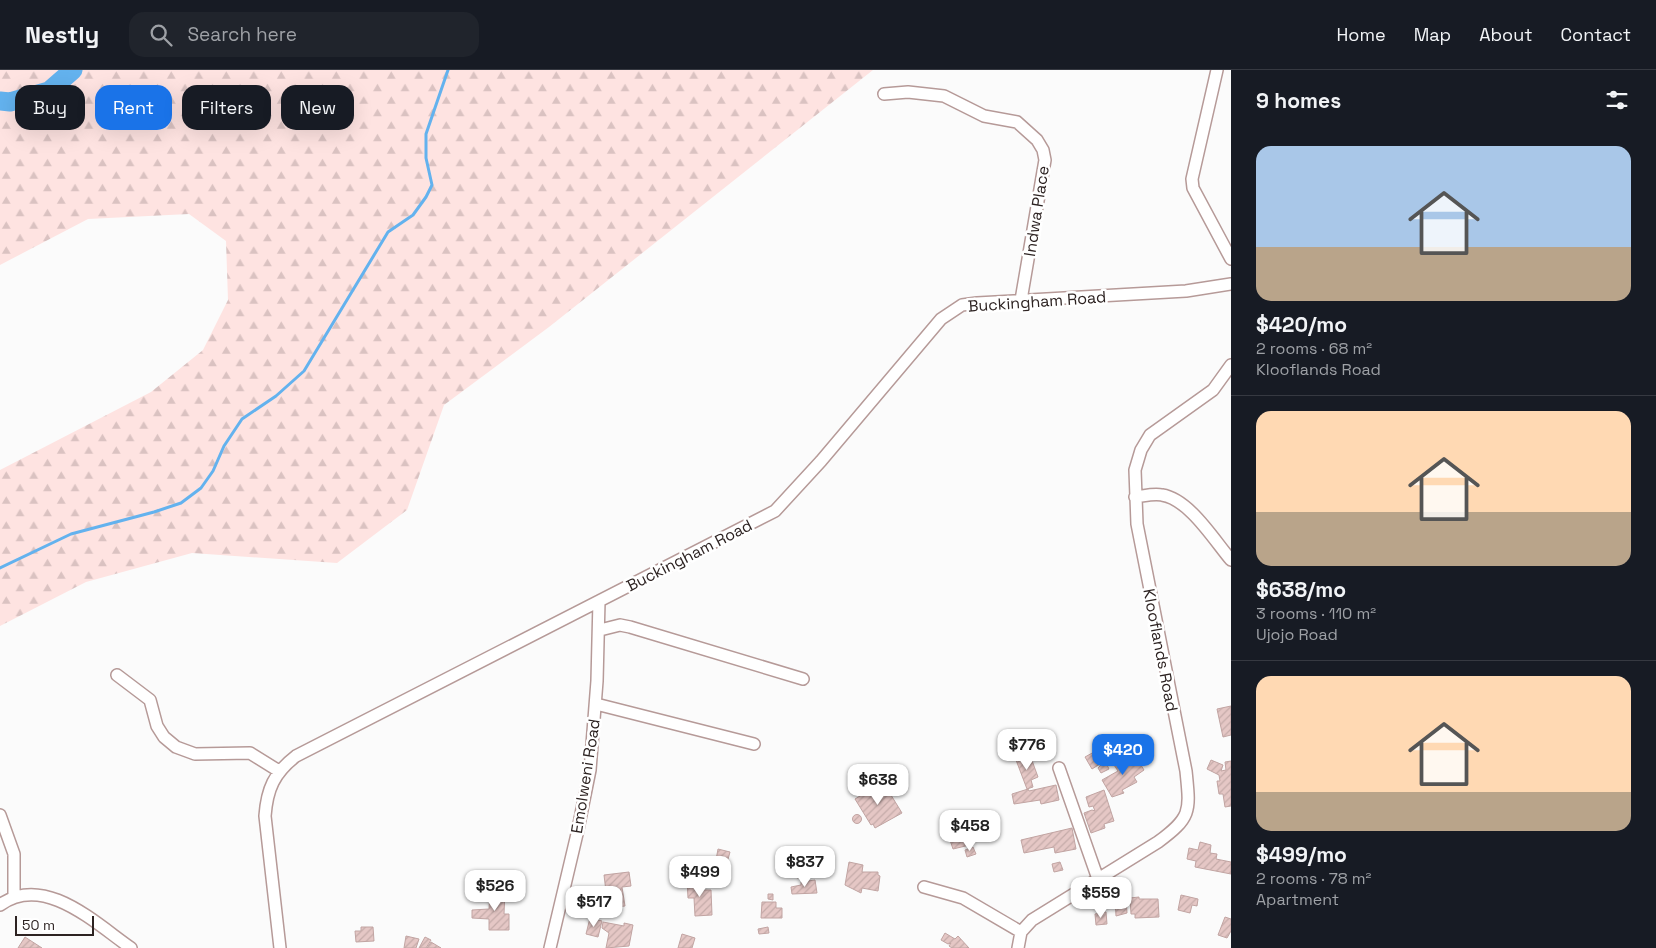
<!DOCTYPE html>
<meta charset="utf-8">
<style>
:root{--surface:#171b24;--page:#20242c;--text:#f1f3f6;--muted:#9ea1a6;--line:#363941;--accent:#1a73e8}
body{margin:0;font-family:"Space Grotesk",sans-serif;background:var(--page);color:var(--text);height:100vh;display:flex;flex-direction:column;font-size:19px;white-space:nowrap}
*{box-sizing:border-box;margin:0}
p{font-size:16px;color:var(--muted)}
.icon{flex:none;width:28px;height:28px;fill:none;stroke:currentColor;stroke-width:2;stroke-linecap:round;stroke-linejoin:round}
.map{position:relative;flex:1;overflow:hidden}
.drawer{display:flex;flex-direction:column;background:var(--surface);width:425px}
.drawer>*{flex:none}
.banner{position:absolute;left:15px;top:15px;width:475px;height:45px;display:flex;gap:10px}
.scale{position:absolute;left:15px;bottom:12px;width:79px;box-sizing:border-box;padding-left:5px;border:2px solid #2d2322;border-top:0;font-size:14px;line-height:18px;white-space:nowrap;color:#2d2322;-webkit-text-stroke:4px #fff;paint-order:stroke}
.price{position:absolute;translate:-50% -42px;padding:0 11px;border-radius:10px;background:#fff;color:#222;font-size:16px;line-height:32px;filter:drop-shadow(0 1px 2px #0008)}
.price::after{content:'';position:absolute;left:50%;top:30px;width:15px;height:11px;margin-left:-8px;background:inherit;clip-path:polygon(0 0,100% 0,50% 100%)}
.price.active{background:var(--accent);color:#fff}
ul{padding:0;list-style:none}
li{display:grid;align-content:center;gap:10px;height:265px;padding:0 25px}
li+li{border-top:1px solid var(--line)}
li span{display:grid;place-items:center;height:155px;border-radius:15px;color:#555}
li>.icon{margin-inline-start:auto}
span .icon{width:90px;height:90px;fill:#fffc;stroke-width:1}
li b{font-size:21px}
h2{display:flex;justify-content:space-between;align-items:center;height:60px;padding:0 25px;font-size:21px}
.tag{padding:0 18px;border-radius:15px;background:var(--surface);box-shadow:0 5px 20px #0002;font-size:18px;line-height:45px}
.tag.active{background:var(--accent);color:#fff}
header{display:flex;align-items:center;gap:30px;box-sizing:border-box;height:70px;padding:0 25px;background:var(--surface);border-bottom:1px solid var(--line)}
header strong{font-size:24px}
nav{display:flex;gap:28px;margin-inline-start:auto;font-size:18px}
.search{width:350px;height:45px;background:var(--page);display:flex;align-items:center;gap:12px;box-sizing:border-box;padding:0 18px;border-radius:15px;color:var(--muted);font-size:19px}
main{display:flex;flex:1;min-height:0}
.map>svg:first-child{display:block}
.forest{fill:url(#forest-firs)}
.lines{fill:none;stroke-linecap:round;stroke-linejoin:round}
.stream{stroke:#63b2ee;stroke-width:3}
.river{stroke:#63b2ee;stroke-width:19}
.building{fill:url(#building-hatch);stroke:#c1a4a2}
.minor-casing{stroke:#b69a98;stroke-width:14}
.minor{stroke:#fff;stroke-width:11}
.labels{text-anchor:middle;stroke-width:5;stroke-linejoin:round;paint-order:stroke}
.street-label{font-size:16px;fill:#2d2322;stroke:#fff}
</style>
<header>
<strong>Nestly</strong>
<div class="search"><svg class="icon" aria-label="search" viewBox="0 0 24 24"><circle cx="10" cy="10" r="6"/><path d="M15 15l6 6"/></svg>Search here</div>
<nav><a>Home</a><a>Map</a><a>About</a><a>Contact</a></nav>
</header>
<main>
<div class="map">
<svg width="1231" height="878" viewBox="0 0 1231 878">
<defs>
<pattern id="forest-firs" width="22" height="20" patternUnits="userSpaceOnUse" patternTransform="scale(1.25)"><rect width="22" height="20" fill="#fee3e1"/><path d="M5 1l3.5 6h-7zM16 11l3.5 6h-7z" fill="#dac2c1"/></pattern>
<pattern id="building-hatch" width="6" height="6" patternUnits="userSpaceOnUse" patternTransform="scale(1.25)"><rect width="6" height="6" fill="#e5c7c5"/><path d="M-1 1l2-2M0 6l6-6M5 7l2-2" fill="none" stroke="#c5aba9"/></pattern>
</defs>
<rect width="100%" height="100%" fill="#fbfbfb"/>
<!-- forest -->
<path class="forest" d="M0 0H873L549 257 444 335 407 440 337 493 192 483 86 512 0 556V400L151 322 203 280 228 230 226 171 189 144 88 149 0 195Z"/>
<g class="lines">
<!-- stream -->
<path class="stream" d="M0 498 71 464 154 442 181 433 201 418 213 401 224 376 242 349 276 326 304 301 388 162 413 145 426 127 432 115 426 88V64L448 0"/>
<!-- river -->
<path class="river" d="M0 31 10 32 49 21 73 0"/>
</g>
<!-- building -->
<path class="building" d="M1231 636V665L1223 667 1217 639Z
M1103 677 1109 687 1104 689 1109 699 1101 703 1098 698 1101 695 1100 694 1092 699 1085 687Z
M1030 685 1038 707 1031 710 1033 717 1027 719 1016 690Z
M1131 685 1136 693 1139 692 1144 700 1134 707 1137 712 1122 720 1124 723 1112 727 1102 710 1118 701 1114 695Z
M1211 690 1223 695 1221 701 1226 700 1225 692 1231 691V736L1225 737 1223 724H1219L1217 711H1220L1219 705 1207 699Z
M883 712 902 743 875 758 873 754 871 755 855 729Z
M1056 715 1059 730 1041 734 1040 730 1014 734 1012 724 1028 719 1029 721Z
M1104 720 1114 751 1104 754 1105 758 1091 763 1084 743 1092 740 1095 741 1093 736 1089 737 1086 727Z
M852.5 749a4.5 4.5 0 1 1 9 0a4.5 4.5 0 1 1-9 0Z
M985 747 992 763 972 769 974 774 953 779 947 761Z
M1072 758 1076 779 1055 783 1054 777 1024 783 1021 770Z
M1200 772 1211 775 1210 783 1217 784 1216 789 1231 792V804L1195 797 1196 791 1187 789 1189 778 1198 780Z
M973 777 976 784 967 787 965 780Z
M718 779 730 782 727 793 716 790Z
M813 780 814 786 825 785 826 797 818 800V798H815L816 804 797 808 796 799 798 798 796 782Z
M849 792 863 795 862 802H878V805L880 806 878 821 862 818 861 823 845 815Z
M1060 792 1063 800 1054 802 1052 794Z
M629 802 631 816 622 817 625 836 608 838 604 805Z
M700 808 701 820H711L712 845 695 846 694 828H688L687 809Z
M815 810 817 823 792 824 791 817 801 815V812Z
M490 820 505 821 504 844H509V860H489V849L472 848V840L489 839Z
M768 824H773V830L768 829Z
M1181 825 1198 829 1197 836 1192 835 1190 843 1178 840Z
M1139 827V829H1158L1159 847 1135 848V844H1131L1130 828Z
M1126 828 1127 843 1116 846 1115 829Z
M762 832H776V838H782V848H761Z
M1106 842 1107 854 1096 855 1095 844Z
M1225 847 1231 849V861L1227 868 1218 865Z
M590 848 602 851 598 867 586 864Z
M603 852 624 856V853L633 855 629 876 606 878 609 863 602 858Z
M361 857H373L374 871 356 872 355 861H361Z
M768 857 769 863 759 864 758 859Z
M945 863 955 869 958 866 969 878H952L949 876 951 873 948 874 941 870Z
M682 864 695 868 692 878H678Z
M406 866 419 869 416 878H404Z
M25 867 42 878H18Z
M425 867 431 870 426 878H419Z
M431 872 441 878H427Z"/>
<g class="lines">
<defs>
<path id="minor" d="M1217 0 1192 109 1193 118 1231 189
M884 24 908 22 944 26 984 46 1017 52 1037 70 1043 80 1045 90 1021 230
M1135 427C1144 426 1154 423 1162 425 1189 429 1214 470 1231 490
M600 560 620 555 630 557 803 609
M117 605 150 630 157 656 164 667 176 677 195 684 250 683 279 701
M596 634 754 674
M1059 698 1098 809
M0 745 14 784V827
M924 817 963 828 1021 862
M0 835C44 803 95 853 131 878
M280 878 265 746C267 719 274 703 296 686L775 441 821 391 941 249 962 235 977 233 1186 221 1231 214
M550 878 577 764 590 700 597 611 599 531
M1018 878 1021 862 1032 850 1158 772C1192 747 1190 741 1186 701L1137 454 1135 400 1141 380 1150 365 1213 320 1231 295"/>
</defs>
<!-- minor casing -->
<use href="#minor" class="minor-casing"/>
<!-- minor -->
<use href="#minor" class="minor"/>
</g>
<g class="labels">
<!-- street labels -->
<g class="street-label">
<text transform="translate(1036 141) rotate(-81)" y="6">Indwa Place</text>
<text transform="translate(1037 231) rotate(-4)" y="6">Buckingham Road</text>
<text transform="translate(689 485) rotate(-27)" y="6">Buckingham Road</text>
<text transform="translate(1161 580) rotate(79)" y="6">Klooflands Road</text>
<text transform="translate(585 706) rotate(-81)" y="6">Emolweni Road</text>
</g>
</g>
</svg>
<div class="scale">50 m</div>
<b class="price" style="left:1027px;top:701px">$776</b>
<b class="price active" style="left:1123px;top:706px">$420</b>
<b class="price" style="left:878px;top:736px">$638</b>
<b class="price" style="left:970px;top:782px">$458</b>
<b class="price" style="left:805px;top:818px">$837</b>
<b class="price" style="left:700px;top:828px">$499</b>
<b class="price" style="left:495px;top:842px">$526</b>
<b class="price" style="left:1101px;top:849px">$559</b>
<b class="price" style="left:594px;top:858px">$517</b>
<div class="banner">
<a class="tag">Buy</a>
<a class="tag active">Rent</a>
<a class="tag">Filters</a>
<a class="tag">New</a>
</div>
</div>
<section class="drawer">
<h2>9 homes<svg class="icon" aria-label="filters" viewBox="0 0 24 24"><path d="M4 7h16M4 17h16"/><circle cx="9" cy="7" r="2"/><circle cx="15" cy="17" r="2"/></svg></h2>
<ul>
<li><span style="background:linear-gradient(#a9c7e8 65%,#b9a48a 0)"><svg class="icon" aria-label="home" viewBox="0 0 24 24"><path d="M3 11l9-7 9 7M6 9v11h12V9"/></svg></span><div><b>$420/mo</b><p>2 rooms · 68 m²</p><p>Klooflands Road</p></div></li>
<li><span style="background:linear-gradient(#ffd9b3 65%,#b9a48a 0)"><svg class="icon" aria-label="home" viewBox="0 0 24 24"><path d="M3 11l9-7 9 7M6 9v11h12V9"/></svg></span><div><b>$638/mo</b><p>3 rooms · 110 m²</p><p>Ujojo Road</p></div></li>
<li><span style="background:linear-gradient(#ffd9b3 75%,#b9a48a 0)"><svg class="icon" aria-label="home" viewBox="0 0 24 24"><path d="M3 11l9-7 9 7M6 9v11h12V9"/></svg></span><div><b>$499/mo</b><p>2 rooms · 78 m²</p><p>Apartment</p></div></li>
</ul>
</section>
</main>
